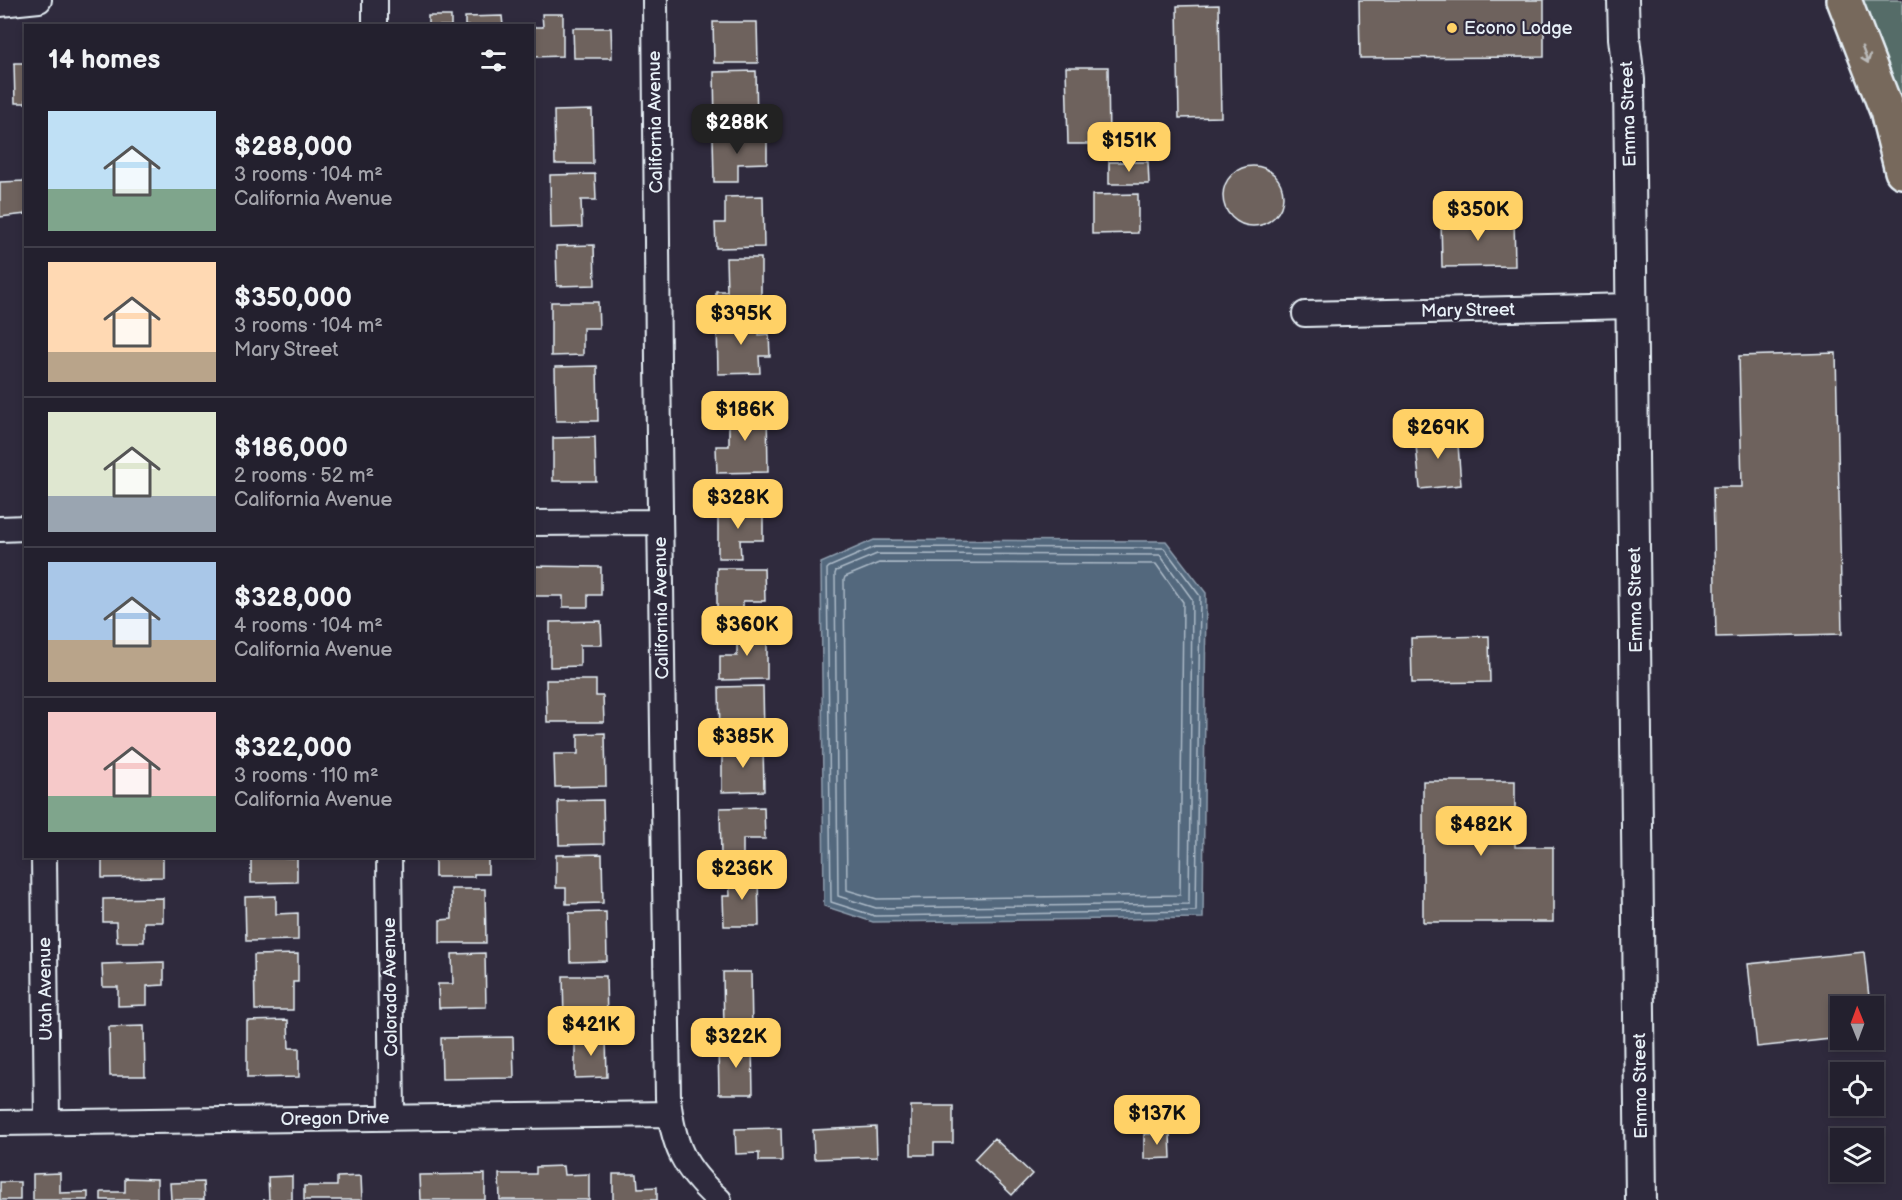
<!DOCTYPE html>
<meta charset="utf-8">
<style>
:root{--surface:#23202e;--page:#2f2d3a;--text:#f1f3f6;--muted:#a3a3aa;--line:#403e4a;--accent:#ffd166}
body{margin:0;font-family:"Balsamiq Sans",sans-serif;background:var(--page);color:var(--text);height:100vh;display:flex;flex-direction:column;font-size:22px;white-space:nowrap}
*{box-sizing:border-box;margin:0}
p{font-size:20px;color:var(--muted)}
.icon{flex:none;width:33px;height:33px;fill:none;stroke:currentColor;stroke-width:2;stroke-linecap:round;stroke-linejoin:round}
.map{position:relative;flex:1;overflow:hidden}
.sheet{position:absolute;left:24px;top:24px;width:510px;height:834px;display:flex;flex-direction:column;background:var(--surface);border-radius:0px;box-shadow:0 3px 9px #0003,0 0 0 2px var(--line)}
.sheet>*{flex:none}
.needle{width:39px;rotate:359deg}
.fabs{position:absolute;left:1830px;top:996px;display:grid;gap:12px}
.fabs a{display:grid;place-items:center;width:54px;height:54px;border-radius:0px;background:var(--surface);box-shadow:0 3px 9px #0003,0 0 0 2px var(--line);font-size:30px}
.price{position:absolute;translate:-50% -51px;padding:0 14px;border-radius:12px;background:var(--accent);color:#111;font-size:20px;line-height:39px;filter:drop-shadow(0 2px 3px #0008)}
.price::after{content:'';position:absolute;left:50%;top:36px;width:18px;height:14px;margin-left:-9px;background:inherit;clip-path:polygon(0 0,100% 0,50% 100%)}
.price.active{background:#222;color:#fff}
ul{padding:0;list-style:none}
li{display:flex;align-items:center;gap:18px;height:150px;padding:0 24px}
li+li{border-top:2px solid var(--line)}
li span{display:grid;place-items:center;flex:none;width:168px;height:120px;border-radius:0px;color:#555}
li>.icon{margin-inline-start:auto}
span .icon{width:72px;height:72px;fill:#fffc;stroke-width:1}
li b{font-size:26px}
h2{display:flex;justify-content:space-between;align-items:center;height:72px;padding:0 24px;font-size:26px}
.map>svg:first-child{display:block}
.green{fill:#556c67;stroke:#9eaeb0;stroke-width:1.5}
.water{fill:#52677d;stroke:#8e9eae;stroke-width:1.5}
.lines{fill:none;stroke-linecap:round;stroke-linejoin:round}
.shore{stroke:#acbac7;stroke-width:1.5}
.building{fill:#6e625d;stroke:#e8f1f8;stroke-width:1.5}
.minor-casing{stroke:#e8f1f8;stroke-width:28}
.tertiary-casing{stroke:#e8f1f8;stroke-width:34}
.motorway-casing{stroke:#e8f1f8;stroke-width:38}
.minor{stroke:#2f2a3d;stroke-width:24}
.tertiary{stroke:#2f2a3d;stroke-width:30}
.motorway{stroke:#77695c;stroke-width:33}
.oneway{stroke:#bbbbba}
.poi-dot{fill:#ffd166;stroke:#2f2a3d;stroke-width:2}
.labels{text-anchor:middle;stroke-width:4.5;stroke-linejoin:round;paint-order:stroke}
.poi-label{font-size:18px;fill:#e8f1f8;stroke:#2f2a3d;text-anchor:start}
.street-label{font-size:18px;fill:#e8f1f8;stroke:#2f2a3d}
</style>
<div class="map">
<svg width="1902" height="1200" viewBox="0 0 1902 1200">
<rect width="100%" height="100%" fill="#2f2a3d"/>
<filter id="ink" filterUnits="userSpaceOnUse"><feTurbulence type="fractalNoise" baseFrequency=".0167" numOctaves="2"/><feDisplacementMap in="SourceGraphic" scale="12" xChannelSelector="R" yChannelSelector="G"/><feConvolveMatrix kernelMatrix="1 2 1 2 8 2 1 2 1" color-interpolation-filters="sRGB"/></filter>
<g filter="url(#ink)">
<!-- green -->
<path class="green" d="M1858 0H1902V125Z"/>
<!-- water -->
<path class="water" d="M874 540 1166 541 1206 593 1203 918 873 922 824 906 821 563Z"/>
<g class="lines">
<!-- shore -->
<path class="shore" d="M875 547 1164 548 1200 596 1196 911 875 916 831 902 827 569 829 567Z
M877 554 1160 555 1192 599 1189 904 876 908 838 896 835 574 836 571Z
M879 563 1156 564 1183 602 1180 895 877 899 847 890 844 580 845 577Z"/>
</g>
<!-- building -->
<path class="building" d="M1359 0H1544V57L1360 58Z
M1219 5 1221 117 1179 118 1177 6Z
M542 14H563V56L532 57V27H543Z
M428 16H451V26H428Z
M502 16 503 26H465V17Z
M713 22H757L758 63H714Z
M573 28H611L612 58H574Z
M14 63H26V103H15Z
M1066 67H1108L1109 144H1068Z
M756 71 757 125H715L714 72Z
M592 110 593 164H555L554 111Z
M767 136V163L738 164V182H714L713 137Z
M1109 162H1148L1149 184H1109Z
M1223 196a30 30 0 1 1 60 0a30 30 0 1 1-60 0Z
M595 174 596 200H581L582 227 551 228 550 175Z
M26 181V214L0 217V182Z
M1138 194V233L1092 234V195Z
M763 196 764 247 716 248 715 223H725V197Z
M1514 217 1515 266 1442 267 1441 218Z
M594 245 595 285 557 286 556 246Z
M726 258H761V310L716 311V291H727Z
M551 302H598L599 328H583V355L551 356Z
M759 319V335L769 334 770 356H759L760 373 718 374 717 320Z
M1836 353 1842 634 1716 637 1713 487H1742L1739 356Z
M597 366 598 421H556L555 367Z
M767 407 768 472 717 473 716 446H729V408Z
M1457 431 1461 485 1420 489 1415 434Z
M595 437 596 481H553V438Z
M718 508H763V540H740L741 558H718Z
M532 566 601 567V595H588V607H563V596H532Z
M717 568H764L765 601H743V618H717Z
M601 621 602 645H580V666L550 667V622Z
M737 628H767V679L720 680V656H737Z
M1489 636 1490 682 1412 683 1411 638Z
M546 680H596V696H603L604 722H547Z
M763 686 764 737H720L719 687Z
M605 733 606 786 555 787 554 754H578V734Z
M763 746 764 791 722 792V747Z
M1423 781H1515V847H1553V922H1423Z
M603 800 604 844 559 845 558 801Z
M764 807 765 839H743V856H721L720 808Z
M602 854 603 903 566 904V888H556V855Z
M102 856H163V877L102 878Z
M251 856 297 858V882L251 883Z
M435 856H488V874H474V877H435Z
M758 873 759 926H724L723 896H730L729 874Z
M451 889H485L486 943H440V920L452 919Z
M276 896V914L298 913V940L246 941 245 897Z
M163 898V922H144V942H117L116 922H103V899Z
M606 912 607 961 570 962 569 913Z
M1864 952 1870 1006H1840V1038L1757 1047 1748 964Z
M485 953 486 1007 439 1008 438 984H453L452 954Z
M298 954V982H293V1010H255L254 955Z
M164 962V985L147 986V1005L118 1006V987H103L102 964Z
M723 972H751L752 1032 724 1033Z
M563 976H606L607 1021 564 1022Z
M288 1020 289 1048H299V1077L247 1078V1021Z
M144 1026 145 1076H110L109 1027Z
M513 1037 514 1078 442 1079 441 1038Z
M575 1037H606L607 1077 575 1078Z
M718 1044H752L753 1094H719Z
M911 1106H953V1143H934V1155H911Z
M876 1127 877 1157 814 1159 813 1130Z
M781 1128 782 1161H759V1153L736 1154 735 1129Z
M1144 1134H1170L1171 1158 1144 1159Z
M994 1138 1032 1174 1012 1195 974 1159Z
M563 1166 564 1175 589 1174V1200H500L499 1174H536V1167Z
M60 1173V1193L88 1192V1200H33V1174Z
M485 1174V1200H420L419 1175Z
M613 1174H637L638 1188 657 1187V1200H613Z
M292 1176V1200H263H269L268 1177Z
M361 1176 362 1200H304V1186H337V1177Z
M125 1178 157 1179V1200H101V1192H125Z
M0 1182H20V1200H0Z
M203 1182 204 1200H171L170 1183Z"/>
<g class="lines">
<defs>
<path id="minor" d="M375 0V26
M655 0 658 362 668 1098C673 1145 683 1168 719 1200
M0 4 39 0
M1305 314 1631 306
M532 523 660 522
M0 529 26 528
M44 856 47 1122
M389 856 392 1117
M0 1123 670 1114"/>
<path id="tertiary" d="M1623 0 1624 38 1629 80 1641 1200"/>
<path id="motorway" d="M1844 0 1887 111 1902 171"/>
</defs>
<!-- minor casing -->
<use href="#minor" class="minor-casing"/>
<!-- tertiary casing -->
<use href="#tertiary" class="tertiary-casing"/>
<!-- motorway casing -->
<use href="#motorway" class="motorway-casing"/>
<!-- minor -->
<use href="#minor" class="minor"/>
<!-- tertiary -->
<use href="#tertiary" class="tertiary"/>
<!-- motorway -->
<use href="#motorway" class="motorway"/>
</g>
<!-- one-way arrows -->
<defs><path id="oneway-shaft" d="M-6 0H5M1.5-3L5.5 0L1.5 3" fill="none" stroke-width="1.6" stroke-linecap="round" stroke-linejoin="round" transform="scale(1.5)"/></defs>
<use class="oneway" href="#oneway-shaft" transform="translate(1865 55) rotate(69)"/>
</g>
<!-- markers -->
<circle class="poi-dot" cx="1452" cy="28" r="6"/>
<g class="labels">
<!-- poi labels -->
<g class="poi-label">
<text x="1464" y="34">Econo Lodge</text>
</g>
<!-- street labels -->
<g class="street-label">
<text transform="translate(1628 114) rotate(-92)" y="6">Emma Street</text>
<text transform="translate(655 122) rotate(-91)" y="6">California Avenue</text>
<text transform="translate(1468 310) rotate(-1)" y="6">Mary Street</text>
<text transform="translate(1635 600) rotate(-91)" y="6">Emma Street</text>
<text transform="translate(661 608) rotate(-91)" y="6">California Avenue</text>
<text transform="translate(390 987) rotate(-91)" y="6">Colorado Avenue</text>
<text transform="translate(45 989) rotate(-91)" y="6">Utah Avenue</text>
<text transform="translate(1640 1086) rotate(-91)" y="6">Emma Street</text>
<text transform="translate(335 1118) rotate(-1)" y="6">Oregon Drive</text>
</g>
</g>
</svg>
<div class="fabs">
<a><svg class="needle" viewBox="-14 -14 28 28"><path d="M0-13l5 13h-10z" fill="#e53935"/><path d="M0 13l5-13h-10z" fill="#a3a3aa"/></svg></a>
<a><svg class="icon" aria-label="locate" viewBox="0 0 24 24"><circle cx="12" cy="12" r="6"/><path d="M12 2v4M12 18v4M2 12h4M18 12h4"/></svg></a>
<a><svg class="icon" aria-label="layers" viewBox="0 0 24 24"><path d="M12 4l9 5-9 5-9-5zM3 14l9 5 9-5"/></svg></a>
</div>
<b class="price active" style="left:737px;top:155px">$288K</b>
<b class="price" style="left:1129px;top:173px">$151K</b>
<b class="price" style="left:1478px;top:242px">$350K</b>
<b class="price" style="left:741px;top:346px">$395K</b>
<b class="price" style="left:745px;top:442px">$186K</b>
<b class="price" style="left:1438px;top:460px">$269K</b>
<b class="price" style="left:738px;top:530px">$328K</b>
<b class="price" style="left:747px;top:657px">$360K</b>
<b class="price" style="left:743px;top:769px">$385K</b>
<b class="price" style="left:1481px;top:857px">$482K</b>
<b class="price" style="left:742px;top:901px">$236K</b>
<b class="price" style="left:591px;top:1057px">$421K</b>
<b class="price" style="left:736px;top:1069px">$322K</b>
<b class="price" style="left:1157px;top:1146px">$137K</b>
<section class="sheet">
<h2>14 homes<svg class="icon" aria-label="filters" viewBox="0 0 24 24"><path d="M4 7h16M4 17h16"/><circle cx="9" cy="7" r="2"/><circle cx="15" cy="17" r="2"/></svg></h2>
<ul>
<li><span style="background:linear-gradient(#bfe0f5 65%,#7fa58c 0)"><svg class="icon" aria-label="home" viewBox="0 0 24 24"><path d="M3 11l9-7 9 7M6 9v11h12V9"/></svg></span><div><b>$288,000</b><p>3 rooms · 104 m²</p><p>California Avenue</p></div></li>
<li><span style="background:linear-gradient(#ffd9b3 75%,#b9a48a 0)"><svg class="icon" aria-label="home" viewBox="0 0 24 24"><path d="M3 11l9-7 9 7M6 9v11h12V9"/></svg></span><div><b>$350,000</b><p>3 rooms · 104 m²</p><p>Mary Street</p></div></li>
<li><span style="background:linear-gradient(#dfe7d0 70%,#9aa5b1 0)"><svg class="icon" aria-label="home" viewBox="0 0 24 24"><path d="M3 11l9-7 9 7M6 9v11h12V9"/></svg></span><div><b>$186,000</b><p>2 rooms · 52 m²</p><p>California Avenue</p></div></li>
<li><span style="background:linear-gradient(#a9c7e8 65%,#b9a48a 0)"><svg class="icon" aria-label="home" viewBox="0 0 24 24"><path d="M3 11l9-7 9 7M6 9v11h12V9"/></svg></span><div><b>$328,000</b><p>4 rooms · 104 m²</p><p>California Avenue</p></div></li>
<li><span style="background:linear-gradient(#f6c9c9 70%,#7fa58c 0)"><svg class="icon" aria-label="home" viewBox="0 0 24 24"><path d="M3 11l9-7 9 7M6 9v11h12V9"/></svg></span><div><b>$322,000</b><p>3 rooms · 110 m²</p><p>California Avenue</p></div></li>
</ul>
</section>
</div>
